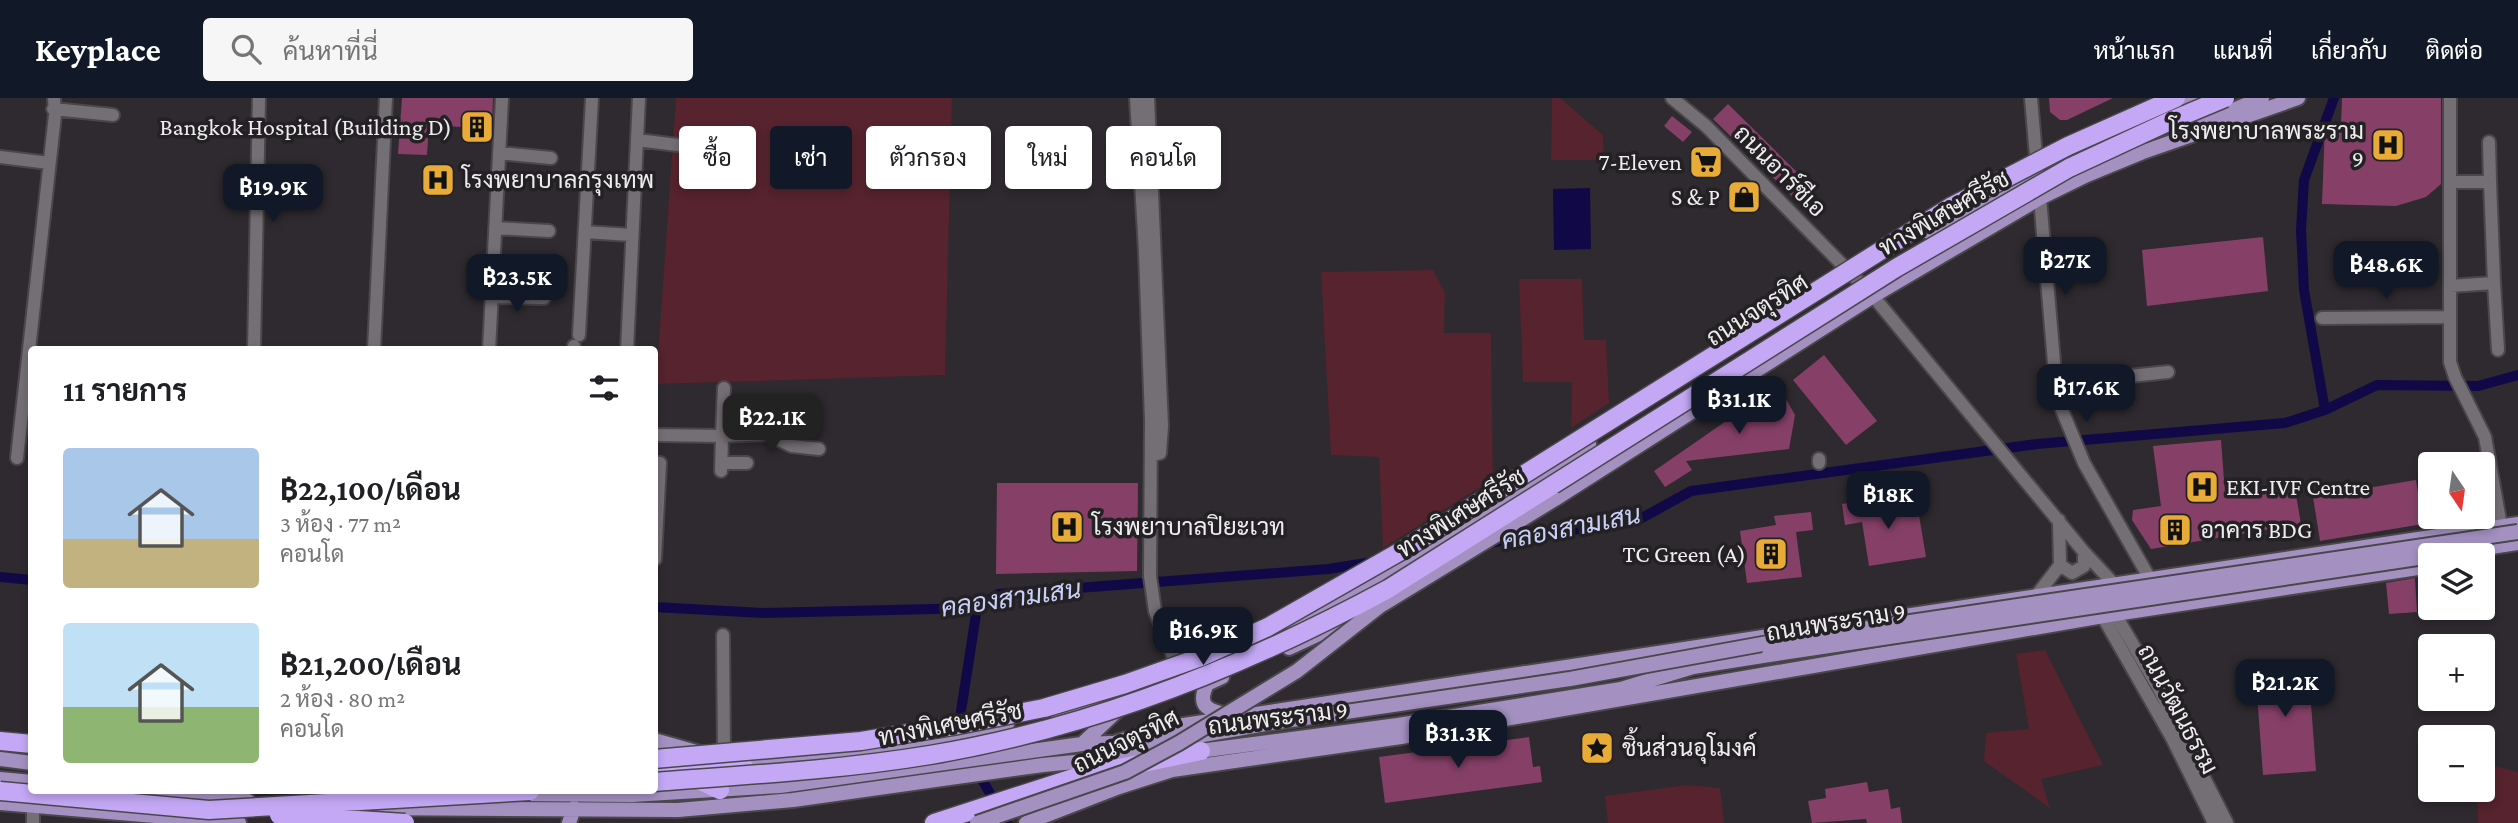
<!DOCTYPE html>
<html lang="th">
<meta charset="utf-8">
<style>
:root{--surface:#fff;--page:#f6f6f6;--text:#202124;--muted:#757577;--accent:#111827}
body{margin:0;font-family:"Crimson Pro",Sarabun,serif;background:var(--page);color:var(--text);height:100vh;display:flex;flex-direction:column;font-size:26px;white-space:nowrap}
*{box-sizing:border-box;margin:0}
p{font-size:23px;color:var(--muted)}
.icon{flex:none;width:38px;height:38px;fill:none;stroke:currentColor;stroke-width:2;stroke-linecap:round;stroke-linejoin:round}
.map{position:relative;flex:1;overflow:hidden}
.side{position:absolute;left:28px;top:248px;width:630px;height:448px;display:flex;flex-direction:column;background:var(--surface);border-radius:7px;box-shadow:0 4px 10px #0003}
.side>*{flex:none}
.top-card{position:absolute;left:679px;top:28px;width:665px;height:63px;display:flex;gap:14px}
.needle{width:46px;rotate:167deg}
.buttons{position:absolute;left:2418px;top:354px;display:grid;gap:14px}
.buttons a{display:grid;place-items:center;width:77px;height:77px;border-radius:7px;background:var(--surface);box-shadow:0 4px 10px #0003;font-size:35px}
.price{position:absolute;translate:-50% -60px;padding:0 16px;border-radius:14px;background:var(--accent);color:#fff;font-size:23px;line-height:46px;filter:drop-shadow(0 2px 4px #0008)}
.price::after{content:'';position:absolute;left:50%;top:42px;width:21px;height:16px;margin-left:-10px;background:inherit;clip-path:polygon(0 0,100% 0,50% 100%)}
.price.on{background:#222;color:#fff}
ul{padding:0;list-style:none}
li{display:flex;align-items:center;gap:21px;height:175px;padding:0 35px}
li span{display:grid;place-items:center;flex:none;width:196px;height:140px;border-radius:7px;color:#555}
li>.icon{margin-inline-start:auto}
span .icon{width:84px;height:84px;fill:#fffc;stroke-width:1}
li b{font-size:30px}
h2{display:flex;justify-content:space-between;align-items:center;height:84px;padding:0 35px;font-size:30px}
.pill{padding:0 24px;border-radius:7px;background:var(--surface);box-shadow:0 4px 10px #0003;font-size:24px;line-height:63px}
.pill.on{background:var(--accent);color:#fff}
header{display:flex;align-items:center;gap:42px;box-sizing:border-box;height:98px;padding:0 35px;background:var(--accent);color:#fff}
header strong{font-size:33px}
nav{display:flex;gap:38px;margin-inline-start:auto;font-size:24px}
.search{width:490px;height:63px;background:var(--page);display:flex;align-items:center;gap:18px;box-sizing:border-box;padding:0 24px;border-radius:7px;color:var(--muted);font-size:26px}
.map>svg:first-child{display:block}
.green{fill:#56232e}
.water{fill:#110947}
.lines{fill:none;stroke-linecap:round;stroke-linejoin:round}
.canal{stroke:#110947;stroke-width:10}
.building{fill:#864068}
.minor-casing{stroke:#4a474b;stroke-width:16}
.major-casing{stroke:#4a474b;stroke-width:18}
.highway-casing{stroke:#4a474b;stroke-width:21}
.minor{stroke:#746f74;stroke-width:12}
.major{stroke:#a491c2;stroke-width:14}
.highway{stroke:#c4a8f6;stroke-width:18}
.major-bridge-casing{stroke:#4a474b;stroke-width:18;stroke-linecap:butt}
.highway-bridge-casing{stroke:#4a474b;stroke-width:21;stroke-linecap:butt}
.major-bridge{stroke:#a491c2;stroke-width:14}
.highway-bridge{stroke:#c4a8f6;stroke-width:18}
.labels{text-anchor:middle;stroke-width:7;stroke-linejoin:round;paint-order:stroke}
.poi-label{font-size:24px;fill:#eeecee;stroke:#242125;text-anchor:end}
.street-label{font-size:24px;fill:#eeecee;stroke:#242125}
.water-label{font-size:26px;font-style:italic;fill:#c9d0f7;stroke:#242125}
</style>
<header>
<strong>Keyplace</strong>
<div class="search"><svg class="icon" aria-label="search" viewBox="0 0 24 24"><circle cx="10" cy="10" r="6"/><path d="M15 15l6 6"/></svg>ค้นหาที่นี่</div>
<nav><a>หน้าแรก</a><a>แผนที่</a><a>เกี่ยวกับ</a><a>ติดต่อ</a></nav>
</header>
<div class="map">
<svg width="2518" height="725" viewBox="0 0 2518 725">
<rect width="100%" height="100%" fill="#2e2a2f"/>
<!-- green -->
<path class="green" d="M676 0H952L945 277 656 286Z
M1552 0H1560L1603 37 1604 62H1551Z
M1433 172 1445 195 1444 235H1491L1493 381 1383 450 1379 359 1331 357 1321 174Z
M1519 181H1582L1584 242H1606L1609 305 1571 330 1572 284H1523Z
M2045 552 2103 667 2041 681 2050 710 1984 663 1986 635 2029 631 2016 556Z
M2483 665 2518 674V725H2478L2477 691H2483Z
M1686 687 1720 690 1724 725H1608L1605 698Z"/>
<!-- water -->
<path class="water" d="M1590 90 1591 151 1554 152 1553 91Z"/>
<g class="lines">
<!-- canal -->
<path class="canal" d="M2325 312 2304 192 2301 132 2304 82 2334 0
M1488 445 1638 422 1691 393 2037 346 2285 325 2325 312 2377 287 2478 288 2518 277
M0 479 32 482
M654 509 763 515 977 510 998 496 1328 471 1373 464
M963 630 961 613 977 510
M976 671 1007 725"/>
</g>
<!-- building -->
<path class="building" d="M402 0H493L492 31 429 27 427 57 398 56Z
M2049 0H2113L2067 22H2060L2050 14Z
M2342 0H2441V86L2426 99 2396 108 2322 106 2325 27H2341Z
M1728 6 1809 86 1795 101 1713 21Z
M1672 18 1692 34 1683 44 1664 28Z
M2263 139 2268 193 2147 208 2142 152Z
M1824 257 1877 323 1846 347 1793 282Z
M1778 287 1795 317 1789 351 1686 363 1692 372 1665 389 1654 373Z
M2221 342 2225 395 2294 385 2301 426 2151 451 2132 422 2133 412 2161 408 2153 348Z
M2416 382 2423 426 2320 443 2313 399Z
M997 385H1138L1137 473 996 476Z
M1878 400 1880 411 1917 405 1926 459 1869 468 1862 424 1845 427 1842 406Z
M1811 414 1813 432 1796 434 1802 479 1747 485 1740 433 1776 427 1774 418Z
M2415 480 2417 514 2389 516 2386 485Z
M2308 565 2316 673 2263 677 2255 568Z
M1529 639 1533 669 1540 668 1542 684 1385 705 1379 659Z
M1867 684 1869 694 1888 691 1891 711 1900 709 1902 725H1867L1866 721 1812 725 1808 703 1826 700 1825 691Z"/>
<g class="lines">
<defs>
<path id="minor" d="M1136 0 1145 153 1151 322 1150 478 1155 513 1180 575
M1148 0 1162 328 1160 355 1151 358
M1672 0 1706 28 1873 198 2084 454 2114 486
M2031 0 2037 70
M2450 0V264L2455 279 2485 339 2501 428
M53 11 113 17
M637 42 702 50
M2489 44 2490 84
M499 55 551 60
M0 59 49 65
M2450 84H2490L2494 185 2450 188
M2040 100 2057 300 2084 365 2150 481
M495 130 549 133
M585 134 631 137
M2494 185 2498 252
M492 199 544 200
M2322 220 2450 219
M579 237 592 0
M254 252 259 0
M374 252 386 0
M489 252 502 0
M574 252V248
M627 252 639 0
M2056 286 2168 274
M654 337 722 338 724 290
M17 360 55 17 54 0
M1819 361V365
M654 365H660L655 461
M722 365H747
M721 373 722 338 767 336 792 348 819 351
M2060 467 2072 475 2084 468V454
M2037 497 2060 467 2059 422
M2115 516 2158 589 2227 725
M2103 519 2172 640 2214 725
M723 537 724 661
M33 700V725"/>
<path id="major" d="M2169 9 2191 0
M2193 29 2262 0
M1926 133 2053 65
M1555 401 1873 198 2040 100 2087 77 2143 54 2298 0
M2440 457 2518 445
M1885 521 2518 426
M1276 533C1386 481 1487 411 1589 346
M1289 550 1369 513
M1222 579 1207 586C1196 609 1209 613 1229 617
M1057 614 1142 590 1197 568
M654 642 700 655
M1117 644 1164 630 1782 536
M1082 646 1119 611
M1192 654 1398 627 1621 591 1693 569 1769 557
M0 661 32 665
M733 664 743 667 885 651 1007 626
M0 681 32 684
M121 693 248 703
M522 696 632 697 780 688 1082 646 1169 643 1271 625
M0 705 239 725
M363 710 678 712 793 702 1043 667 1148 657
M569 725 574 710
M1026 725 1119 689 1172 672 1401 639 2115 516 2431 468"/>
<path id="highway" d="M0 643 32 646
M654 661 720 692
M677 670 743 667
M934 725 1076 679 1201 653"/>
</defs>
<!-- minor casing -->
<use href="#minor" class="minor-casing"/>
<!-- major casing -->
<use href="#major" class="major-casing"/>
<!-- highway casing -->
<use href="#highway" class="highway-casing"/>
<!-- minor -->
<use href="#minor" class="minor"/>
<!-- major -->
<use href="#major" class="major"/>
<!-- highway -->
<use href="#highway" class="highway"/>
<defs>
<path id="major-bridge" d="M1769 557 2431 458
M1271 625 1570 581 1768 545 2518 434
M977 725 1125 674 1179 645 1297 573 1380 508 1555 401"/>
<path id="highway-bridge" d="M654 661 861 643 953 628 1044 610 1125 586 1201 559 1268 529 1408 449 1952 108 2068 48 2176 0
M654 684C746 677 839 672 930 657 1092 630 1244 569 1388 491L1896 170 2069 70 2170 23 2225 0
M0 693 209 712 530 693
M279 717 405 725"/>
</defs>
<!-- major-bridge casing -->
<use href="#major-bridge" class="major-bridge-casing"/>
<!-- highway-bridge casing -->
<use href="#highway-bridge" class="highway-bridge-casing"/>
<!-- major-bridge -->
<use href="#major-bridge" class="major-bridge"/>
<!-- highway-bridge -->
<use href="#highway-bridge" class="highway-bridge"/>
</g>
<!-- icons -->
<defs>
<symbol id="building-square" viewBox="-11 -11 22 22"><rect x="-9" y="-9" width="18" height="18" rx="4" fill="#e9ab38" stroke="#242125"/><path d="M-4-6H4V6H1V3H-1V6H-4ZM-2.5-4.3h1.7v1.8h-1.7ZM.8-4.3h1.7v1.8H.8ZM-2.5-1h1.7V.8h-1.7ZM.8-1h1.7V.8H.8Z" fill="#111"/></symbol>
<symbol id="hospital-square" viewBox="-11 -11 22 22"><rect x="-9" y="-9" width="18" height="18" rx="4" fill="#e9ab38" stroke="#242125"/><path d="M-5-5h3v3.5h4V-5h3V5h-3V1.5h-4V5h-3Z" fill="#111"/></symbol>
<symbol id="supermarket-square" viewBox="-11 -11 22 22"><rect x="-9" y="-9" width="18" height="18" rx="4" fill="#e9ab38" stroke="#242125"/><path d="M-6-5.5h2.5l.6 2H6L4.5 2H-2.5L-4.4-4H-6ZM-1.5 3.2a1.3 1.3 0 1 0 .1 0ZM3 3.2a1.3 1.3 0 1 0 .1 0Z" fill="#111"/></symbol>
<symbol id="shop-square" viewBox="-11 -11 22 22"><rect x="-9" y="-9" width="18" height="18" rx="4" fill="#e9ab38" stroke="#242125"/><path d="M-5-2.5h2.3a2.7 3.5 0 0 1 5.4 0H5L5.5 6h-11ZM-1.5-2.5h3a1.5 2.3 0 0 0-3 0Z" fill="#111"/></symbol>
<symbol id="sight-square" viewBox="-11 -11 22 22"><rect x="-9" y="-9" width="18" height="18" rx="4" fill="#e9ab38" stroke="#242125"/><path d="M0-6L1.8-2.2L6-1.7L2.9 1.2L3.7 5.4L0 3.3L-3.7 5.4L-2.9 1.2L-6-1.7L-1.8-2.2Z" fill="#111"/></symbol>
</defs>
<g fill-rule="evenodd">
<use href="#building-square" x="458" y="10" width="38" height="38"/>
<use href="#hospital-square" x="2369" y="28" width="38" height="38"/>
<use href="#supermarket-square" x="1687" y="45" width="38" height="38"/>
<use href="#hospital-square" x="419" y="63" width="38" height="38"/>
<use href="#shop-square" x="1725" y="80" width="38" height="38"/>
<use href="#hospital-square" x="2183" y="370" width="38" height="38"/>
<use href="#hospital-square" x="1048" y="410" width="38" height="38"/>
<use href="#building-square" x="2156" y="413" width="38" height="38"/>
<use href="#building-square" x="1752" y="437" width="38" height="38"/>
<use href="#sight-square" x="1578" y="631" width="38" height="38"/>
</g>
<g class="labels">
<!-- poi labels -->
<g class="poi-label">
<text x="452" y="37">Bangkok Hospital (Building D)</text>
<text x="2364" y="41">โรงพยาบาลพระราม<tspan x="2364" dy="28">9</tspan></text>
<text x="1682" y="72">7-Eleven</text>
<text x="462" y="90" text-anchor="start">โรงพยาบาลกรุงเทพ</text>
<text x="1720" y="107">S &amp; P</text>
<text x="2226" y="397" text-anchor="start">EKI-IVF Centre</text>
<text x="1092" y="437" text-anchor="start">โรงพยาบาลปิยะเวท</text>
<text x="2200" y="440" text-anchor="start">อาคาร BDG</text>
<text x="1746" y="464">TC Green (A)</text>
<text x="1622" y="658" text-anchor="start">ชิ้นส่วนอุโมงค์</text>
</g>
<!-- street labels -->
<g class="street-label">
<text transform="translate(1780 73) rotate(45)" y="8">ถนนอาร์ซีเอ</text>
<text transform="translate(1944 115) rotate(-30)" y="8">ทางพิเศษศรีรัช</text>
<text transform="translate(1757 212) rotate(-32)" y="8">ถนนจตุรทิศ</text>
<text transform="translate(1461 415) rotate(-32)" y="8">ทางพิเศษศรีรัช</text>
<text transform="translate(1836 524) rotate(-9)" y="8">ถนนพระราม 9</text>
<text transform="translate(2178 611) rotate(62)" y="8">ถนนวัฒนธรรม</text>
<text transform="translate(1278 620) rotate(-7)" y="8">ถนนพระราม 9</text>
<text transform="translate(950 626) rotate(-11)" y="8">ทางพิเศษศรีรัช</text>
<text transform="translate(1126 643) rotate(-26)" y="8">ถนนจตุรทิศ</text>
</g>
<!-- water labels -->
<g class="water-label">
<text transform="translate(1571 429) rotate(-11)" y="9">คลองสามเสน</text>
<text transform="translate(1011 500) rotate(-8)" y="9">คลองสามเสน</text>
</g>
</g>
</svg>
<div class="buttons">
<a><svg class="needle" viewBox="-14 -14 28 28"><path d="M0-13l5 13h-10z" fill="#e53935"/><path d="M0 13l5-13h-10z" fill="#757577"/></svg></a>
<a><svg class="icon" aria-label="layers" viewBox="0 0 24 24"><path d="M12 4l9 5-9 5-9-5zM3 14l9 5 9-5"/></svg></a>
<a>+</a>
<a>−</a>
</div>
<b class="price" style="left:273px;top:126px">฿19.9K</b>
<b class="price" style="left:2065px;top:199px">฿27K</b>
<b class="price" style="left:2386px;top:203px">฿48.6K</b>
<b class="price" style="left:517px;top:216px">฿23.5K</b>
<b class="price" style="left:2086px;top:326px">฿17.6K</b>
<b class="price" style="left:1739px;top:338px">฿31.1K</b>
<b class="price on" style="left:772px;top:356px">฿22.1K</b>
<b class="price" style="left:1888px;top:433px">฿18K</b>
<b class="price" style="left:1203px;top:569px">฿16.9K</b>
<b class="price" style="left:2285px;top:621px">฿21.2K</b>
<b class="price" style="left:1458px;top:672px">฿31.3K</b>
<div class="top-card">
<a class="pill">ซื้อ</a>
<a class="pill on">เช่า</a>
<a class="pill">ตัวกรอง</a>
<a class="pill">ใหม่</a>
<a class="pill">คอนโด</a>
</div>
<section class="side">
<h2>11 รายการ<svg class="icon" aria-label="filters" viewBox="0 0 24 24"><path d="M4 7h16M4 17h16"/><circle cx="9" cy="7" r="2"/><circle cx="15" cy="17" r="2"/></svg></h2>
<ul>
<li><span style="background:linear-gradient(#a9c7e8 65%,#c2b280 0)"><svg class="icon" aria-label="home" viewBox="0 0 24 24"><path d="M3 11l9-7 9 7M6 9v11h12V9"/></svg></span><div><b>฿22,100/เดือน</b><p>3 ห้อง · 77 m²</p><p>คอนโด</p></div></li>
<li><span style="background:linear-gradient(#bfe0f5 60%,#8fb573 0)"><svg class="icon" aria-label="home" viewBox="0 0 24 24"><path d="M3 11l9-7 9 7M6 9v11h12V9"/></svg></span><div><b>฿21,200/เดือน</b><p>2 ห้อง · 80 m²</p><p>คอนโด</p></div></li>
</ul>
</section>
</div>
